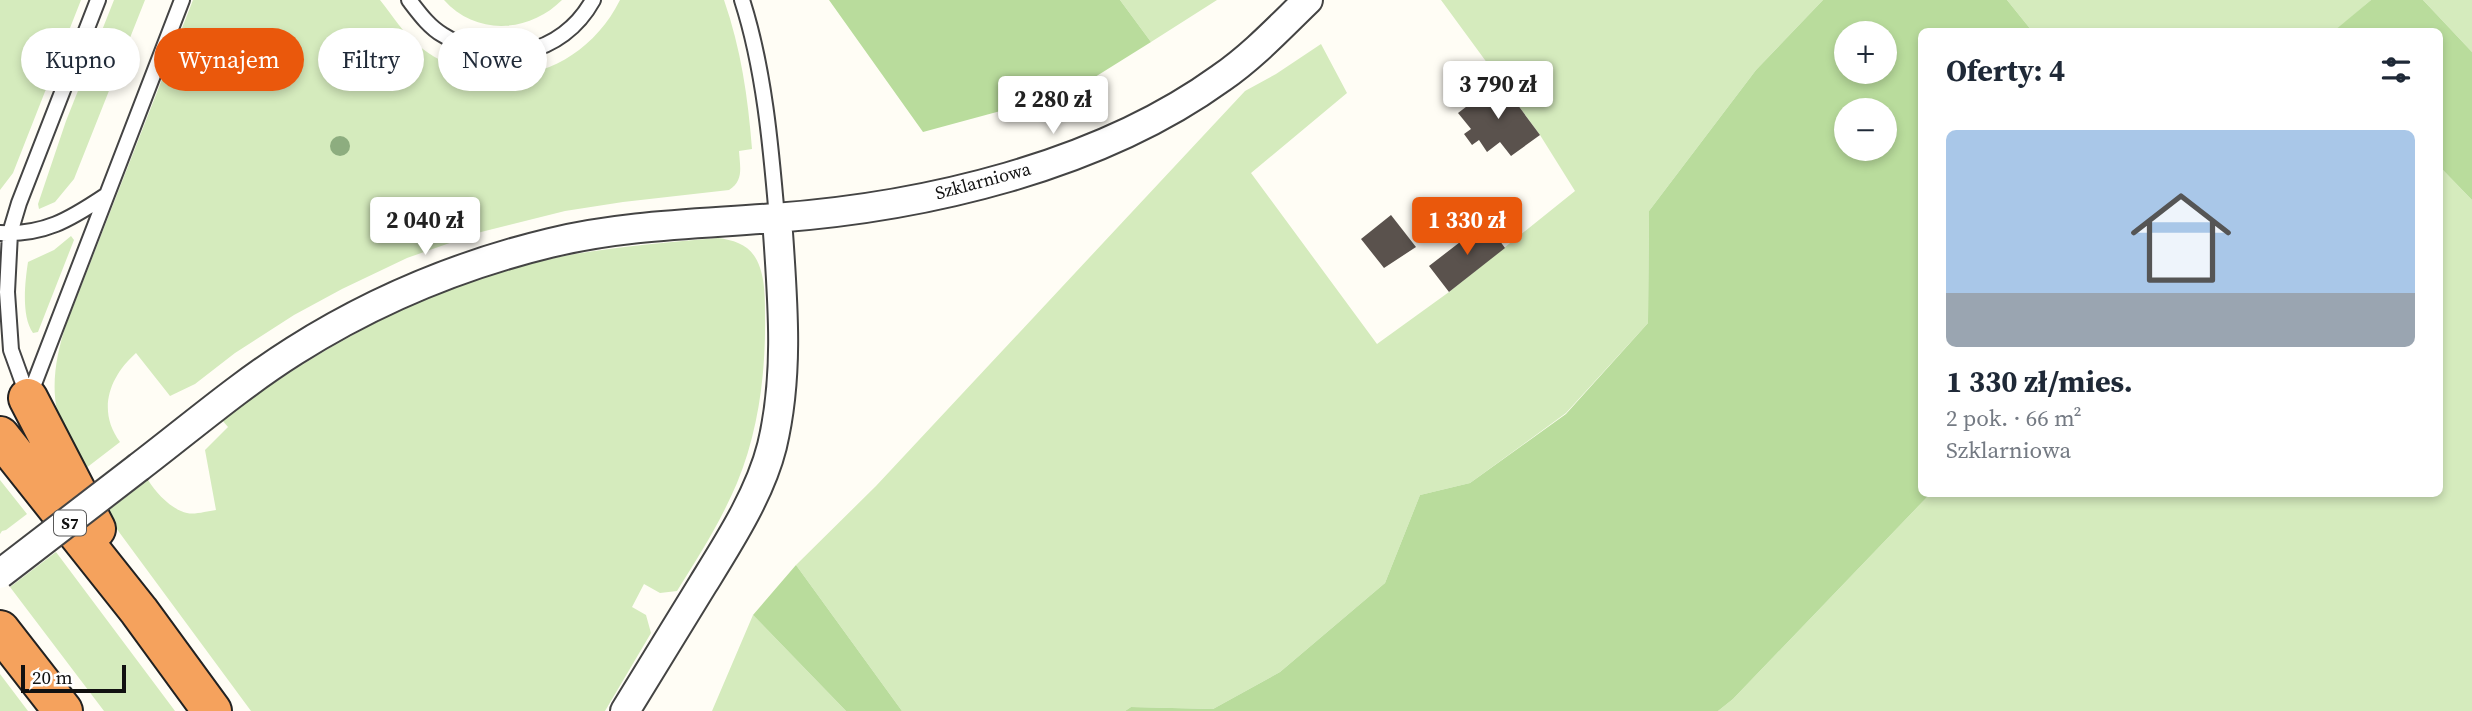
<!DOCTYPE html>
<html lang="pl">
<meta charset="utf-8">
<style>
:root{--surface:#fff;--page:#f6f6f7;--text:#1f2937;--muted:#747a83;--line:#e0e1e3;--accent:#ea580c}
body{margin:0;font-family:"Source Serif 4",serif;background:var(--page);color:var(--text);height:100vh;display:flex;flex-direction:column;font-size:26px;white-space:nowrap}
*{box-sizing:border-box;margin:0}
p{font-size:23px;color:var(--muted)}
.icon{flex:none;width:38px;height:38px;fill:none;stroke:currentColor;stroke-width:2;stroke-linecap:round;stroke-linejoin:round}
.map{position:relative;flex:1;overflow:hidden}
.drawer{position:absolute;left:1918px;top:28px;width:525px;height:469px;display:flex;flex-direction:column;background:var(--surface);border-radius:10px;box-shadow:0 4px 10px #0003}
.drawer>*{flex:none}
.guide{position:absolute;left:21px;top:28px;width:665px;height:63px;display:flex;gap:14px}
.controls{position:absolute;left:1834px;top:21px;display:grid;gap:14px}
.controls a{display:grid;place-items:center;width:63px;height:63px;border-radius:50%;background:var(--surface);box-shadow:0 4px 10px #0003;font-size:35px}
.scale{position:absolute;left:21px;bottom:18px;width:105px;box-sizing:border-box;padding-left:7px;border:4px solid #111;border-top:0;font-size:19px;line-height:24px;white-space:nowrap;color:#111;-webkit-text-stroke:5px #fff;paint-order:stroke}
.price{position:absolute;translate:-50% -60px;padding:0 16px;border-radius:7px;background:#fff;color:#222;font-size:23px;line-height:46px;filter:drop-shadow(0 2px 4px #0008)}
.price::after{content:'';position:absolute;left:50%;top:42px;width:21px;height:16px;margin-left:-10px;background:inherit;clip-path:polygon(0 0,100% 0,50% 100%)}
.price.current{background:var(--accent);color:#fff}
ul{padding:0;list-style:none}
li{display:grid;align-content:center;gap:14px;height:371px;padding:0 28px}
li+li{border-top:2px solid var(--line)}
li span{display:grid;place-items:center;height:217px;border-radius:10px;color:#555}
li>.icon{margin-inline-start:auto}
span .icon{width:126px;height:126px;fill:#fffc;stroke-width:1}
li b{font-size:30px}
h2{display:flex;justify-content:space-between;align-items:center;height:84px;padding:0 28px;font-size:30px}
.tag{padding:0 24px;border-radius:32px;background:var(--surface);box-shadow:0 4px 10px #0003;font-size:24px;line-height:63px}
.tag.current{background:var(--accent);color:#fff}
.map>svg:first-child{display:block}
.green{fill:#d5ebbd}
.forest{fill:#b9dc9c;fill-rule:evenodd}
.building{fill:#5a524d}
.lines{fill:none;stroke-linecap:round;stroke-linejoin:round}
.service-casing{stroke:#444;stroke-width:18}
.minor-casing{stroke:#444;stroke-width:32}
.motorway-casing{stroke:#222;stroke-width:42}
.service{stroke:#fff;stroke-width:14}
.minor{stroke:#fff;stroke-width:28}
.motorway{stroke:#f5a25d;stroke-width:38}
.minor-bridge-casing{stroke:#444;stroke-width:32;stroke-linecap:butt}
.minor-bridge{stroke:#fff;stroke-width:28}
.tree{fill:#8dad7f}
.labels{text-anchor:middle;stroke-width:7;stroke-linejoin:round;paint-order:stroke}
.shield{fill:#fff;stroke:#585858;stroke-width:2}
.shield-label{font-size:16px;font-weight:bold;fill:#111}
.street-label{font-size:18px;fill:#111;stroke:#fff}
</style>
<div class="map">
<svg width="2472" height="711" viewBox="0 0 2472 711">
<rect width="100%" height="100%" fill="#fffdf5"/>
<!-- green -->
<path class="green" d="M0 0H81L13 173 0 190Z
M114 0H145L74 179 55 202 39 209 38 204 66 121Z
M193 0H380C392 15 404 34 419 46 488 101 581 78 620 0H724C741 49 748 97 752 149L739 151C740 167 744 181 729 190L623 202 565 211 481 232 407 258 342 289 294 315 235 353 195 384 170 396 136 353C109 377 97 411 120 442L81 472C73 453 61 431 57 411 51 382 57 352 66 325Z
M444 0H562C529 33 476 36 444 0Z
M1120 0H1217L1151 42Z
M1441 0H1823L1756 70 1649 211 1648 323 1566 413 1470 483 1420 495 1385 583 1280 672 1213 709 1131 707 1125 711H902L796 565 876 486 1245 91 1276 74 1321 44 1347 93 1251 173 1377 344 1449 292 1575 191 1540 135Z
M2007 0H2371L2334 32 2032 31Z
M2423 0H2472V52Z
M2440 167 2472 200V711H1718L1733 699 1930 494H2440Z
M71 236 74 240 38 332 33 333C21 316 25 282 28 262L54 250Z
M718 238C733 240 747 244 755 257 765 273 765 296 765 314 766 371 759 430 737 483 721 521 699 556 677 591L660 593 644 584 632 607 646 615 651 633 605 711H251L105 513 148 480C156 493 172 510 187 513 195 515 207 511 216 510L205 450 228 427 222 420C328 341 443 278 575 254 623 246 671 242 718 238Z
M0 480 27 514 6 530 2 531 0 534Z
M56 552 175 711H104L10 587Z
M753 615 846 711H712Z
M0 674 28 711H0Z"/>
<!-- forest -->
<path class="forest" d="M829 0H1120L1151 42 1071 92 923 132Z
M1823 0H2007L2032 31 1922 32V494H1930L1733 699 1718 711H1125L1131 707 1213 709 1280 672 1385 583 1420 495 1470 483 1566 414 1648 323 1649 211 1756 70ZM1885 33V72H1846V33ZM1885 110V149H1846V110Z
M2371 0H2423L2472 52V200L2440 167V32L2334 31Z
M796 565 902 711H846L753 615Z"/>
<!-- building -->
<path class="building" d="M1500 81 1540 135 1511 156 1500 142 1487 152 1479 140 1472 145 1464 134 1471 129 1458 113Z
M1391 215 1416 247 1384 268 1361 239Z
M1486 222 1505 248 1449 292 1429 266Z"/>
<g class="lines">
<defs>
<path id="service" d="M409 0C419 13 429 27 443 35 495 69 562 56 593 0
M742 0C764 68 771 147 777 218
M0 233C44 235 69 220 105 196
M28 397 11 350 7 292 10 233 19 203 98 0
M29 397 182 0"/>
<path id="minor" d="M139 467C190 428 240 385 294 351 373 301 459 265 550 243 624 225 699 224 775 218 924 207 1098 167 1221 78 1253 56 1280 27 1308 0
M625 711C651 669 677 626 703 584 729 542 760 494 772 446 790 371 782 294 777 218"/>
<path id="motorway" d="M28 398 96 529
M0 436 139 611 212 711
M0 630 63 711"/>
</defs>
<!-- service casing -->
<use href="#service" class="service-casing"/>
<!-- minor casing -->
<use href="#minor" class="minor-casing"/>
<!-- motorway casing -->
<use href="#motorway" class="motorway-casing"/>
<!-- service -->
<use href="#service" class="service"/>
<!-- minor -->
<use href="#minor" class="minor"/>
<!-- motorway -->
<use href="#motorway" class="motorway"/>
<defs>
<path id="minor-bridge" d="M0 574 139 467"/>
</defs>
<!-- minor-bridge casing -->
<use href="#minor-bridge" class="minor-bridge-casing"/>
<!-- minor-bridge -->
<use href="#minor-bridge" class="minor-bridge"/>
</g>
<!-- trees -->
<circle class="tree" cx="340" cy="146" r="10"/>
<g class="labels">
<!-- shield labels -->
<rect class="shield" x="54" y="510.5" width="32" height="25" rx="5"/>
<g class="shield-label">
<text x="70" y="529">S7</text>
</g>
<!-- street labels -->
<g class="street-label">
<text transform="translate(983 181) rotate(-15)" y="6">Szklarniowa</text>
</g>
</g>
</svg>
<div class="controls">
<a>+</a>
<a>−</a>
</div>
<div class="scale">20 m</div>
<b class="price" style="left:1498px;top:121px">3 790 zł</b>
<b class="price" style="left:1053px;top:136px">2 280 zł</b>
<b class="price" style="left:425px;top:257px">2 040 zł</b>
<b class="price current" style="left:1467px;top:257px">1 330 zł</b>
<div class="guide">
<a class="tag">Kupno</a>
<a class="tag current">Wynajem</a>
<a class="tag">Filtry</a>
<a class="tag">Nowe</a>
</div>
<section class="drawer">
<h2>Oferty: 4<svg class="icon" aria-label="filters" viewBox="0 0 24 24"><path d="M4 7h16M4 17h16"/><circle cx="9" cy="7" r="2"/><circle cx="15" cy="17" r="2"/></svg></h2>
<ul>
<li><span style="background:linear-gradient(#a9c7e8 75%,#9aa5b1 0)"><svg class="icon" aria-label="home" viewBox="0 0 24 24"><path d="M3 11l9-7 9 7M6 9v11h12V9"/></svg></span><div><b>1 330 zł/mies.</b><p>2 pok. · 66 m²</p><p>Szklarniowa</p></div></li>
</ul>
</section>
</div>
